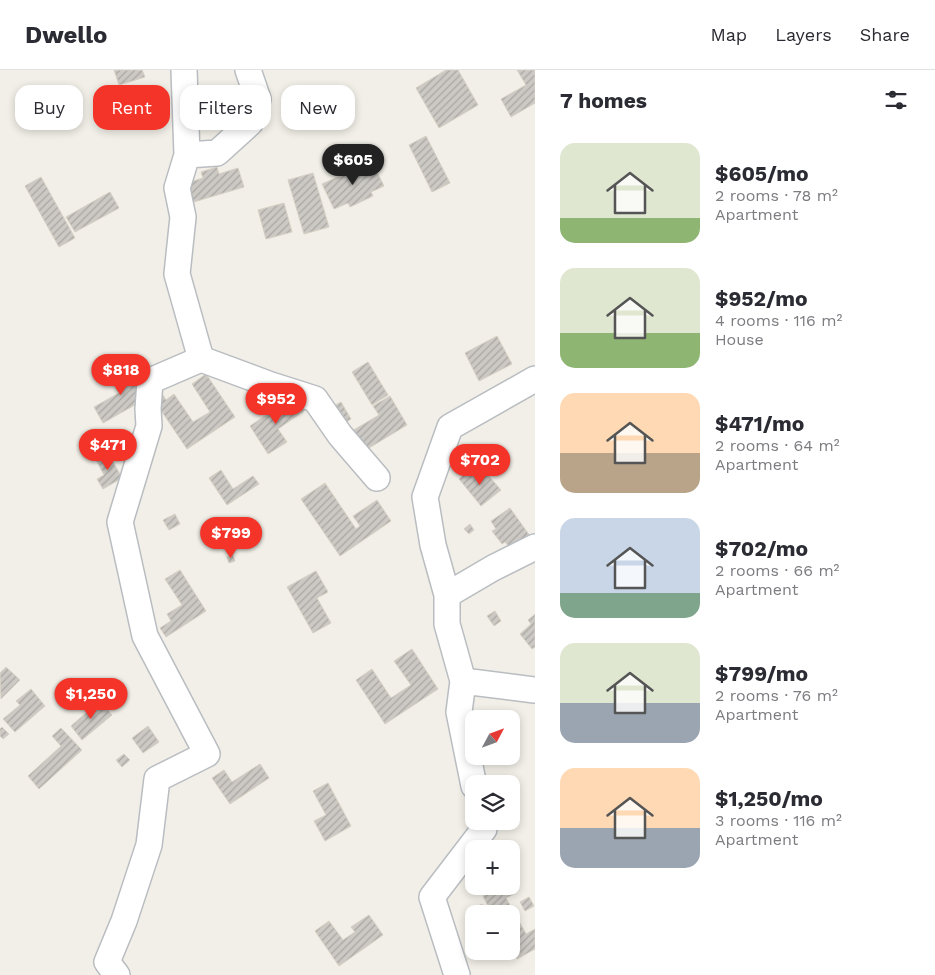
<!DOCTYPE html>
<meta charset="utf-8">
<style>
:root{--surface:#fff;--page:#f7f7f7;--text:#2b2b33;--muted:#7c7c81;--line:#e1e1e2;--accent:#f53429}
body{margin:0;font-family:"Work Sans",sans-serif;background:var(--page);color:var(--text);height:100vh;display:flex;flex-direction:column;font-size:19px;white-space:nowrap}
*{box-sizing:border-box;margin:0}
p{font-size:16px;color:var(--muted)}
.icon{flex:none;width:28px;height:28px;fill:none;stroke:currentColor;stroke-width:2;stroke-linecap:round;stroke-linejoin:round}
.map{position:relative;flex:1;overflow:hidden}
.details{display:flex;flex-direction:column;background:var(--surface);width:400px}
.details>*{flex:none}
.hud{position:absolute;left:15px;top:15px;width:445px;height:45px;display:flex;gap:10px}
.needle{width:32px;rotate:49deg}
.buttons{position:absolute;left:465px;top:640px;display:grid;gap:10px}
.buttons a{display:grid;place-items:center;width:55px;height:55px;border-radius:10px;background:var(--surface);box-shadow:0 2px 8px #0003;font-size:25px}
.price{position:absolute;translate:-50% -42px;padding:0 11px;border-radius:18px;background:var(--accent);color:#fff;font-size:16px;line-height:32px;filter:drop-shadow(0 1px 2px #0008)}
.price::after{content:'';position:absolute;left:50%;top:30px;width:15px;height:11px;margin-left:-8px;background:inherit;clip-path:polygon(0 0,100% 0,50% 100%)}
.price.current{background:#222;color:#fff}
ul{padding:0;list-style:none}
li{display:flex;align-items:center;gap:15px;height:125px;padding:0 25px}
li span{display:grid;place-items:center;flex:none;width:140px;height:100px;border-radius:15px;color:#555}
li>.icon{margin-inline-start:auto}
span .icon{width:60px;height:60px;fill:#fffc;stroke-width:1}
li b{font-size:21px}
h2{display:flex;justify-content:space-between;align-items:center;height:60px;padding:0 25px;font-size:21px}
.tag{padding:0 18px;border-radius:15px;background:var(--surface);box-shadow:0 2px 8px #0003;font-size:18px;line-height:45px}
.tag.current{background:var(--accent);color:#fff}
header{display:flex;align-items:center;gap:30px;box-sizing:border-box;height:70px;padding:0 25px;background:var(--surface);border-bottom:1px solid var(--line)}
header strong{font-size:24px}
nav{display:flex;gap:28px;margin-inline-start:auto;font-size:18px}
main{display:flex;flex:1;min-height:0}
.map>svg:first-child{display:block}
.building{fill:url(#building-hatch);stroke:#d7d0c4}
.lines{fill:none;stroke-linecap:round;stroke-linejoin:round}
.minor-casing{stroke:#b9bdc1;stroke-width:28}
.minor{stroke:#fff;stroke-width:25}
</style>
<header>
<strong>Dwello</strong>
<nav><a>Map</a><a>Layers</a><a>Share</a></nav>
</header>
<main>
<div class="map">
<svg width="535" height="905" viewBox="0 0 535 905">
<defs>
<pattern id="building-hatch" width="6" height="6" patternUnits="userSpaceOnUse" patternTransform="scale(1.25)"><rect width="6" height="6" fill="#ccc9c4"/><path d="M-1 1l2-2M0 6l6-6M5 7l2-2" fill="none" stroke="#a9a7a3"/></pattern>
</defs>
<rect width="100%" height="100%" fill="#f1efe7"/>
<!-- building -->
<path class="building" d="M114 0H142L145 7 119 15Z
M446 0H458L478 35 439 58 416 18Z
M517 0H535V33L511 47 501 29 526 15Z
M426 66 450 113 432 122 409 75Z
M372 92 384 116 371 122 373 126 350 137 348 133 334 139 322 114Z
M217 97 219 104 238 98 244 117 187 134 181 115 203 108 201 102Z
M313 103 329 157 304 164 288 110Z
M41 107 75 168 59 177 25 116Z
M110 122 119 138 75 162 66 147Z
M284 133 292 162 266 169 258 140Z
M497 266 512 294 479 311 465 283Z
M368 292 388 325 372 335 352 302Z
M129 297 147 328 103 353 94 337 119 323 110 307Z
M206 304 235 347 187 379 154 330 163 325 166 330 174 324 193 352 210 342 192 314Z
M294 326 304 341 278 359 287 372 268 384 250 356Z
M390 326 407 355 359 384 347 364 379 345 373 336Z
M341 332 351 349 343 354 332 337Z
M107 381 122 408 103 419 97 409 104 405 95 388Z
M475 396 483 407 487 404 501 420 481 436 459 409Z
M221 400 233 419 253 406 259 414 227 435 209 408Z
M325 413 356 459 360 456 353 446 377 430 391 451 340 486 301 429Z
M510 438 530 466 511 479 505 472 502 474 492 461 496 459 491 451Z
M175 444 180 454 169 460 163 450Z
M470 454 474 460 469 464 464 459Z
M233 485 235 491 229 493 227 487Z
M180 500 206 541 166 567 160 558 171 551 167 544 182 535 165 509Z
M316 501 328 522 317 528 331 553 313 563 287 517Z
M495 541 501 551 494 556 487 546Z
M535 544V577L532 579 520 564 531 554 528 550Z
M412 579 438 619 385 654 356 610 372 599 391 628 411 615 394 591Z
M6 597 20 610 1 629 0 603Z
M31 619 45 636 15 662 3 649 20 635 16 631Z
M100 631 112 645 82 670 71 656Z
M148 656 159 672 143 683 132 668Z
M2 657 9 664 3 669 0 666V659Z
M61 658 82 680 39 719 28 706 61 676 52 666Z
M124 684 130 690 122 697 116 690Z
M260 694 269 708 230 734 212 708 224 700 232 712Z
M328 713 351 756 325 771 314 751 326 745 313 721Z
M501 816H510L514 824 506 828 526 864 535 859V879L517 889 511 878V844H492L483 826Z
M529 827 534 836 525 841 520 832Z
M482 834 488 844H474V855L467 843Z
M369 845 383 865 339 896 315 861 329 851 343 870 355 862 351 857Z
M489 881H504L493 888Z"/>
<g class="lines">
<defs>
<path id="minor" d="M184 0 187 85 177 118 183 147 177 204 201 289
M187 85 217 83 250 53 258 29 248 0
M447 525 493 498 535 477
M463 611 535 620
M474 716 459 642 463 611 447 554V525L433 475 425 427 450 357 535 309
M117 905 107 892 124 851 149 775 157 709 207 684 145 566 120 452 149 356 148 339 150 311 201 289 271 315 315 329 340 365 377 408
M457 905 432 827 484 759 482 751"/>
</defs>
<!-- minor casing -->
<use href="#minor" class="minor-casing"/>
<!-- minor -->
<use href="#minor" class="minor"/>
</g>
</svg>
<div class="buttons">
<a><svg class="needle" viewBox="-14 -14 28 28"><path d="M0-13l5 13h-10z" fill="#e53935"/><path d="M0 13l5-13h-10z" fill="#7c7c81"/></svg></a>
<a><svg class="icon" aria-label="layers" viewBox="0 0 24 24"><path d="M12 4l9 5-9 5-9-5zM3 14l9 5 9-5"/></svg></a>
<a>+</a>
<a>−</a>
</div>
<b class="price current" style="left:353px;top:116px">$605</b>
<b class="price" style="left:121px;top:326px">$818</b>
<b class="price" style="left:276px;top:355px">$952</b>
<b class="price" style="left:108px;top:401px">$471</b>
<b class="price" style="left:480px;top:416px">$702</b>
<b class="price" style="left:231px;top:489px">$799</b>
<b class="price" style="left:91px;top:650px">$1,250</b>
<div class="hud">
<a class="tag">Buy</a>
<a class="tag current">Rent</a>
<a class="tag">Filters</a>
<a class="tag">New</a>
</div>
</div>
<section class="details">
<h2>7 homes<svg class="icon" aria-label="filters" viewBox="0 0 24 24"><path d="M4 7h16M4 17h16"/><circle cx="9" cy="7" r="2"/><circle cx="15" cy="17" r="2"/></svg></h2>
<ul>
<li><span style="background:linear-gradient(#dfe7d0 75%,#8fb573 0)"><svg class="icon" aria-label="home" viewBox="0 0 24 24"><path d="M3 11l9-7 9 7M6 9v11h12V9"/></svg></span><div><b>$605/mo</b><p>2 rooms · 78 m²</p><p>Apartment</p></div></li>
<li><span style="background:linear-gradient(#dfe7d0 65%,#8fb573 0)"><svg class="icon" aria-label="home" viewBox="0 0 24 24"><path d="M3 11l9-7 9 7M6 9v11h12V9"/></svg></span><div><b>$952/mo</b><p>4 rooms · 116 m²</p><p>House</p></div></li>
<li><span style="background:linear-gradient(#ffd9b3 60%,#b9a48a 0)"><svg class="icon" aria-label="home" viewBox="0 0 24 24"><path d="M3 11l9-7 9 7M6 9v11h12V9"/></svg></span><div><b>$471/mo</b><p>2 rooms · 64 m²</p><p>Apartment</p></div></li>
<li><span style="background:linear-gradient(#c9d6e8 75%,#7fa58c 0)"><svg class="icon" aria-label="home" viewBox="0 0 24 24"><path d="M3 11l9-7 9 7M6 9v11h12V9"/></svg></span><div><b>$702/mo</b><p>2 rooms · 66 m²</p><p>Apartment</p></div></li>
<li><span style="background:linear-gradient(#dfe7d0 60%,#9aa5b1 0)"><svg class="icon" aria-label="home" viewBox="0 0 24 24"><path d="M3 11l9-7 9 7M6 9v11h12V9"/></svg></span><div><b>$799/mo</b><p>2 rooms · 76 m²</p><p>Apartment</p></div></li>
<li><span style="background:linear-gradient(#ffd9b3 60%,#9aa5b1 0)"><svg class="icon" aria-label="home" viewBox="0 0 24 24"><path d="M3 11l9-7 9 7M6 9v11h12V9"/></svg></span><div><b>$1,250/mo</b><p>3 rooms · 116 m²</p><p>Apartment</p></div></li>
</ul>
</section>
</main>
